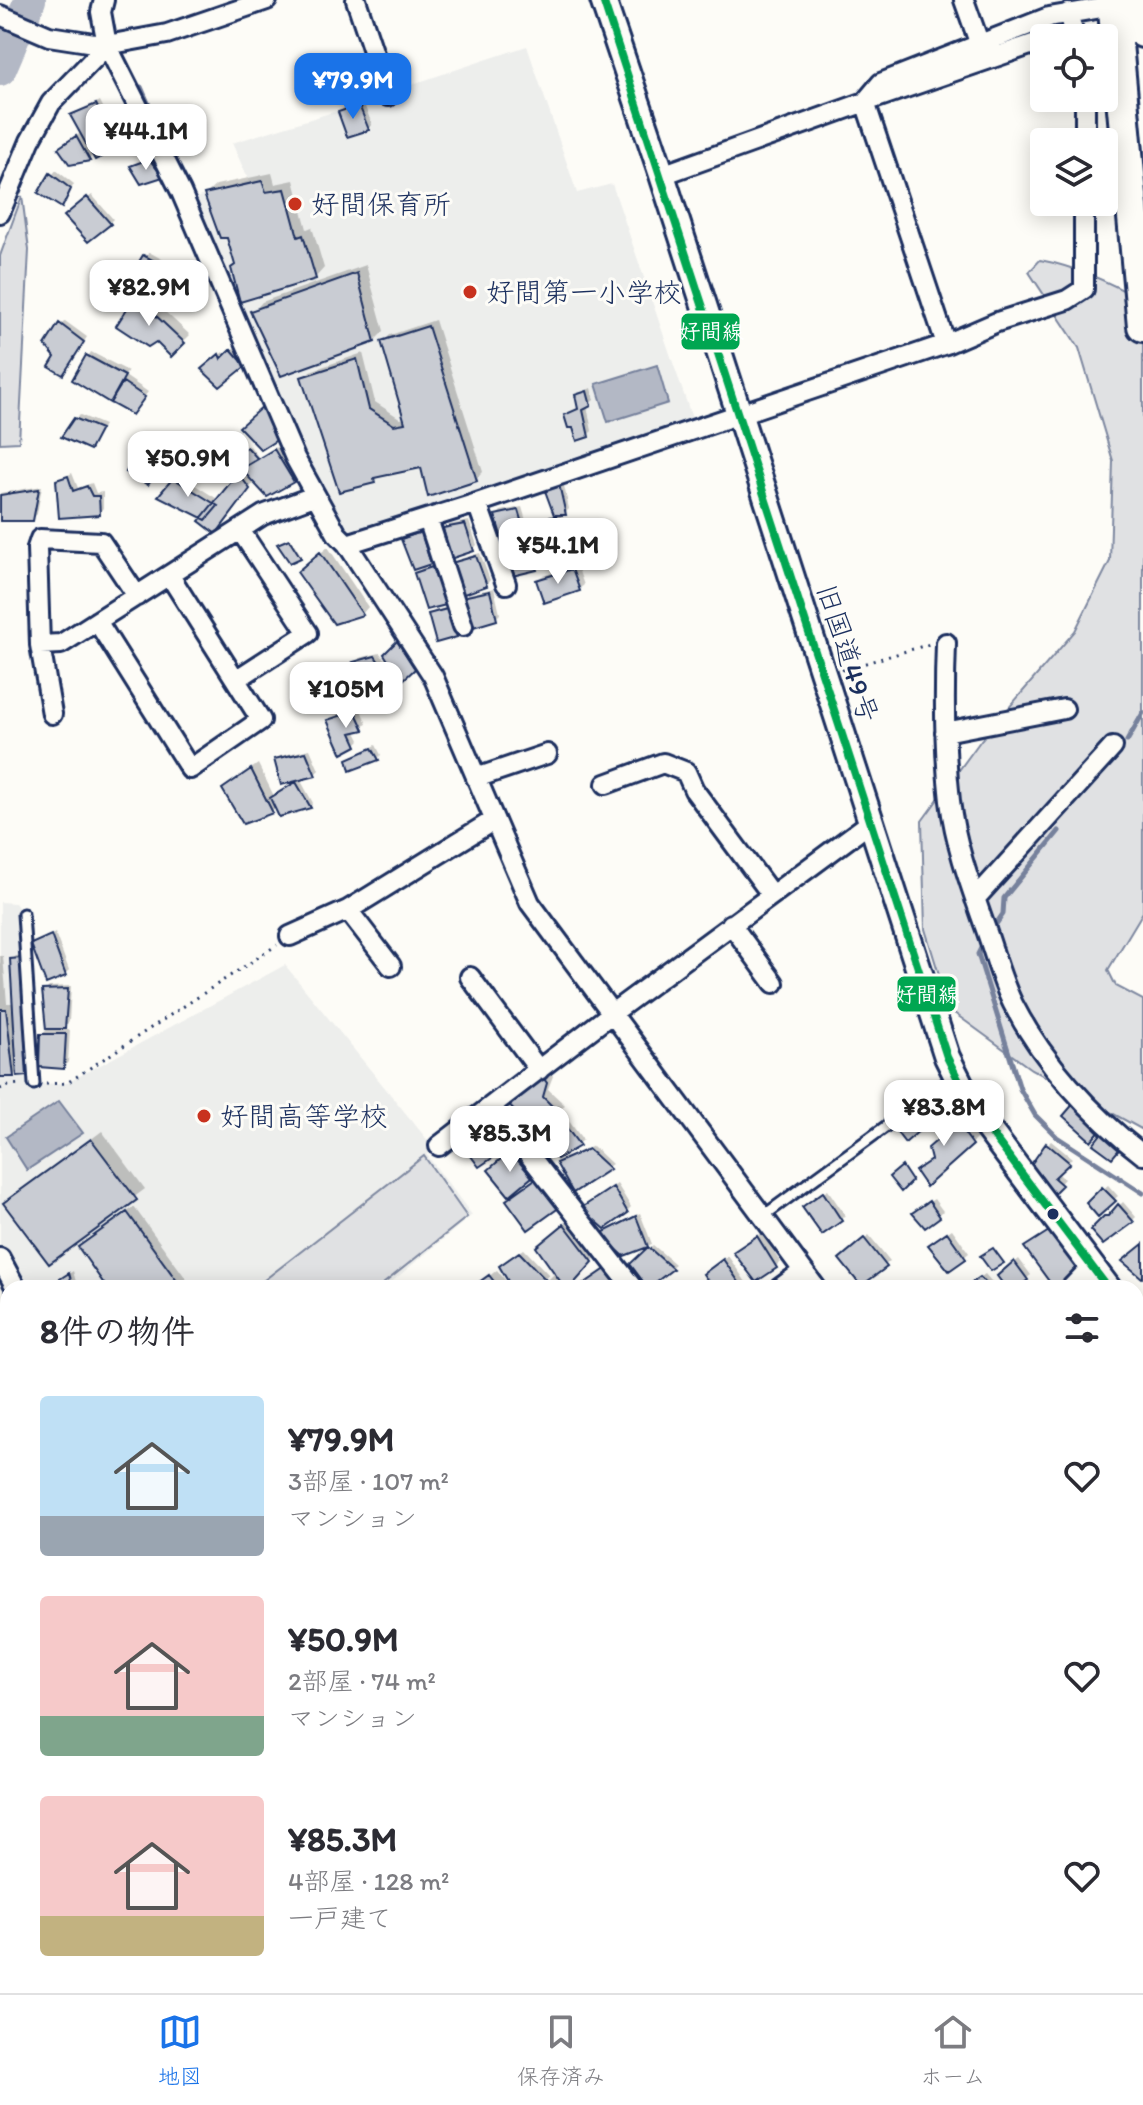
<!DOCTYPE html>
<html lang="ja">
<meta charset="utf-8">
<style>
:root{--surface:#fff;--page:#f2f2f3;--text:#2b2b33;--muted:#7c7c81;--line:#e1e1e2;--accent:#1a73e8}
body{margin:0;font-family:Itim,"Klee One",sans-serif;background:var(--page);color:var(--text);height:100vh;display:flex;flex-direction:column;font-size:30px;white-space:nowrap}
*{box-sizing:border-box;margin:0}
p{font-size:26px;color:var(--muted)}
.icon{flex:none;width:44px;height:44px;fill:none;stroke:currentColor;stroke-width:2;stroke-linecap:round;stroke-linejoin:round}
.map{position:relative;flex:1;overflow:hidden}
.side{position:absolute;left:0px;top:1280px;width:1144px;height:714px;display:flex;flex-direction:column;background:var(--surface);border-radius:24px 24px 0 0;box-shadow:0 4px 20px #0003}
.side>*{flex:none}
.fabs{position:absolute;left:1030px;top:24px;display:grid;gap:16px}
.fabs a{display:grid;place-items:center;width:88px;height:88px;border-radius:8px;background:var(--surface);box-shadow:0 4px 20px #0003;font-size:40px}
.price{position:absolute;translate:-50% -68px;padding:0 18px;border-radius:16px;background:#fff;color:#222;font-size:26px;line-height:52px;filter:drop-shadow(0 2px 4px #0008)}
.price::after{content:'';position:absolute;left:50%;top:48px;width:24px;height:18px;margin-left:-12px;background:inherit;clip-path:polygon(0 0,100% 0,50% 100%)}
.price.on{background:var(--accent);color:#fff}
ul{padding:0;list-style:none}
li{display:flex;align-items:center;gap:24px;height:200px;padding:0 40px}
li span{display:grid;place-items:center;flex:none;width:224px;height:160px;border-radius:8px;color:#555}
li>.icon{margin-inline-start:auto}
span .icon{width:96px;height:96px;fill:#fffc;stroke-width:1}
li b{font-size:34px}
h2{display:flex;justify-content:space-between;align-items:center;height:96px;padding:0 40px;font-size:34px}
.dock{display:flex;justify-content:space-around;align-items:center;height:112px;border-top:2px solid var(--line);background:var(--surface);font-size:22px;color:var(--muted)}
.dock a{display:grid;justify-items:center;gap:4px}
.dock .on{color:var(--accent)}
.map>svg:first-child{display:block}
.built{fill:#edeeec}
.green{fill:#e0e1e3;stroke:#7e88a0;stroke-width:2}
.water{fill:#b3b8c5;stroke:#76819c;stroke-width:2}
.shadow{fill:#0003}
.lines{fill:none;stroke-linecap:round;stroke-linejoin:round}
.stream{stroke:#76819c;stroke-width:5}
.river{stroke:#b3b8c5;stroke-width:32}
.building{fill:#c9ccd3;stroke:#1b2f5e;stroke-width:2}
.service-casing{stroke:#1b2f5e;stroke-width:15}
.minor-casing{stroke:#1b2f5e;stroke-width:24}
.tertiary-casing{stroke:#1b2f5e;stroke-width:30}
.trunk-casing{stroke:#1b2f5e;stroke-width:36}
.path{stroke:#1b2f5e;stroke-width:3;stroke-dasharray:2 6;stroke-linecap:butt}
.service{stroke:#fdfcf7;stroke-width:9}
.minor{stroke:#fdfcf7;stroke-width:18}
.tertiary{stroke:#fdfcf7;stroke-width:24}
.trunk{stroke:#fdfcf7;stroke-width:30}
.bus-1-casing{stroke:#fdfcf7;stroke-width:14}
.bus-1{stroke:#00a651;stroke-width:8}
.poi-dot{fill:#c8321e;stroke:#fdfcf7;stroke-width:3}
.bus-dot{fill:#1b2f5e;stroke:#fdfcf7;stroke-width:3}
.labels{text-anchor:middle;stroke-width:6;stroke-linejoin:round;paint-order:stroke}
.poi-label{font-size:28px;fill:#1b2f5e;stroke:#fdfcf7;text-anchor:start}
.street-label{font-size:28px;fill:#1b2f5e;stroke:#fdfcf7}
.line-badge{stroke:#fdfcf7;stroke-width:3}
.badge-label{font-size:22px;text-anchor:middle;font-weight:bold;fill:#fff}
</style>
<div class="map">
<svg width="1143" height="1993" viewBox="0 0 1143 1993">
<rect width="100%" height="100%" fill="#fdfcf7"/>
<filter id="ink" filterUnits="userSpaceOnUse"><feTurbulence type="fractalNoise" baseFrequency=".0125" numOctaves="2"/><feDisplacementMap in="SourceGraphic" scale="16" xChannelSelector="R" yChannelSelector="G"/><feConvolveMatrix kernelMatrix="1 2 1 2 8 2 1 2 1" color-interpolation-filters="sRGB"/></filter>
<g filter="url(#ink)">
<!-- built -->
<path class="built" d="M527 46 577 193 612 184 694 424 351 532 298 448 217 245 195 198 249 181 232 143 379 98 419 82Z
M0 902 15 903 23 914 34 1084 67 1083 285 965 434 1148 427 1155 472 1215 388 1285 389 1288H16L0 1258Z"/>
<!-- green -->
<path class="green" d="M22 196 29 250 19 442 0 443V256Z
M1040 260C1077 267 1110 282 1143 301V912L1108 970 1116 986 1143 1000V1130L1031 1069 950 1010 925 929 922 821 981 740 1075 631 1110 561 1113 461 1079 348 1029 272Z
M424 1156 467 1217 383 1284 385 1288H254Z"/>
<!-- water -->
<path class="water" d="M657 365 668 403 608 422 596 384Z
M59 1101 83 1133 27 1170 6 1137Z"/>
<!-- shadow -->
<path class="shadow" d="M100 101 121 143 116 147 94 154 89 159 65 144 82 132 72 116Z
M363 102 372 124 368 129 340 112 344 108Z
M154 156 166 171 142 182 133 167Z
M56 170 74 184 65 201 40 193Z
M272 173 275 184 294 180 307 229 312 227 324 268 315 278 237 264 228 236 206 194 216 185Z
M92 195 113 219 109 223 70 212Z
M149 252 169 263 154 289 145 257Z
M366 265 384 331 374 341 253 312 262 302Z
M143 291 190 335 171 354 136 297Z
M435 320 483 472 476 479 422 465 379 475 374 481 304 378 310 371 363 353 375 402 401 419 406 418 383 342 390 335Z
M65 321 87 337 67 369 58 357 61 325Z
M236 346 248 360 244 364 204 369 223 352 225 357Z
M91 352 128 371 125 376 148 392 132 412 75 379Z
M591 388 594 400 587 406 592 431 588 435 566 415 579 407 577 395Z
M80 415 104 425 90 448 76 419Z
M147 439 171 452 152 478 143 443Z
M250 446 259 458 279 446 297 476 293 480 255 481 220 528 162 495 179 475 219 500 244 469 233 457Z
M72 473 78 488 92 483 96 493 103 492V508L99 513 58 481Z
M563 481 569 509 565 513H560L566 538 562 542 534 523 538 519 556 514 547 489Z
M42 486 37 514 32 519H0V493Z
M522 507 529 531 525 535 497 515 501 511Z
M469 521 477 545 473 549 445 529 449 525Z
M425 529 434 558 424 568 436 564 449 599 445 603 416 574 426 564 403 539 407 535Z
M291 539 301 555 290 561 281 543Z
M533 542 540 564 536 569 506 548 511 544Z
M328 547 368 607 362 614 306 565Z
M480 553 490 580 486 585 453 564 457 560Z
M577 566 584 585 579 589 545 601 538 580 542 576Z
M494 588 500 614 496 618 464 598 469 594Z
M451 606 460 631 456 635 430 615 434 611Z
M402 639 418 663 401 679 386 654Z
M380 653 395 676 391 680 356 662 360 658Z
M360 708 367 724 355 730 360 740 356 744 329 721 333 717Z
M376 745 381 755 377 759 350 760Z
M310 749 319 770 315 774 282 783 276 760 280 756Z
M258 764 274 796 300 779 313 803 310 807 276 806 272 811 232 782Z
M55 933 69 970 65 974 33 945Z
M25 955 32 1070 28 1074 19 1070 14 1075H0V956H3L7 1003H14L12 960 16 956Z
M71 986 69 1022 61 1030H70L68 1062 64 1067 42 1034 48 1029 45 991 49 987Z
M549 1070 553 1076 548 1089 565 1105 532 1126 508 1101Z
M954 1103 978 1137 971 1144 933 1159 945 1134 935 1117Z
M565 1116 583 1140 558 1156 542 1132Z
M490 1120 507 1144 503 1148 467 1137Z
M102 1131 145 1189 49 1261 6 1203Z
M1051 1141 1072 1158 1057 1172 1064 1179 1052 1192 1047 1145Z
M593 1146 612 1164 574 1190 558 1164Z
M515 1149 534 1171 530 1175 494 1166Z
M617 1184 631 1207 627 1211 584 1207Z
M1108 1185 1118 1196 1098 1214 1088 1203Z
M828 1190 845 1215 841 1219 808 1203Z
M934 1199 943 1211 939 1215 919 1209Z
M1123 1202 1136 1217 1132 1221 1093 1230Z
M134 1207 193 1288H110L88 1240Z
M640 1213 652 1244 625 1253 603 1234Z
M571 1219 599 1254 568 1288H540L556 1272 546 1240Z
M952 1229 969 1253 964 1257 935 1241Z
M762 1233 780 1262 776 1266 740 1248Z
M869 1235 890 1261 885 1265 846 1255Z
M653 1245 675 1264 648 1285 632 1264Z
M524 1249 549 1275 529 1288H474L497 1270 510 1286 512 1285 505 1262Z
M728 1256 748 1285 744 1288H716L709 1270Z
M1019 1259 1031 1275 1014 1288H1009L999 1276Z
M73 1271 76 1282 72 1286 49 1288Z
M985 1274 997 1288H967L971 1284Z
M681 1282 686 1288H673Z
M1138 1447 1143 1456V1481L1136 1485Z
M1140 1619 1143 1626V1661L1136 1663V1621Z
M1136 1737 1143 1743V1754L1136 1761Z
M1136 1769 1143 1773V1782L1136 1793Z"/>
<g class="lines">
<!-- stream -->
<path class="stream" d="M141 87 159 128
M1127 741 1143 713
M992 930 1003 914 1004 898 1059 831
M984 942 978 954 1020 1089 1035 1115 1057 1137 1143 1193"/>
<!-- river -->
<path class="river" d="M0 70 30 0
M0 1512 8 1523
M908 1986 973 1993"/>
</g>
<!-- building -->
<path class="building" d="M96 104 118 149 95 160 70 115Z
M359 105 369 130 347 137 338 112Z
M76 136 90 161 70 165 58 148Z
M149 159 163 177 141 184 130 166Z
M50 173 71 189 62 208 38 193Z
M262 181 266 192 285 189 298 237 303 235 316 279 240 302 231 268 235 265 227 238H220L204 194Z
M87 197 111 224 88 242 64 216Z
M143 255 167 268 150 296 131 275Z
M357 273 375 342 281 376 250 311Z
M135 296 185 343 171 357 156 342 148 347 116 326Z
M59 323 84 342 63 375 49 367 55 357 45 345Z
M428 326 477 481 428 497 421 468 374 478 375 483 339 492 301 377 357 359 369 409 394 425 405 423 381 341Z
M231 349 246 366 220 387 201 369 219 354 221 359Z
M86 355 125 376 110 403 72 380Z
M123 382 145 397 132 415 110 403Z
M587 391 591 406 583 410 589 437 577 441 573 428H568L564 415 578 409 575 395Z
M264 405 283 436 261 450 239 427Z
M74 418 101 429 90 450 61 437Z
M141 442 168 457 148 485 126 472Z
M247 447 258 459 241 469 230 457Z
M274 449 294 482 267 497 241 469Z
M238 473 250 489 216 534 199 521Z
M68 476 73 491 87 486 92 496H99L100 515 59 518 56 480Z
M173 478 218 506 206 520 158 496Z
M559 484 566 515H554L544 488Z
M39 489 33 521H0V495Z
M518 510 526 537 503 542 495 515Z
M556 516 563 544 538 548 531 522Z
M465 524 474 551 450 559 443 528Z
M421 532 431 564 413 570 401 539Z
M289 539 301 558 290 563 277 544Z
M529 545 537 570 512 576 504 548Z
M320 552 363 615 334 624 297 572Z
M476 556 487 586 461 595 451 563Z
M432 567 446 605 426 610 414 573Z
M572 569 580 591 544 603 536 580Z
M490 591 497 620 470 628 462 597Z
M447 609 457 637 436 643 428 614Z
M397 641 415 669 401 682 384 654Z
M375 656 392 682 373 692 353 662Z
M355 711 364 730 351 733 357 746 342 754 327 720Z
M372 748 379 760 350 771 347 759Z
M306 752 316 776 281 785 274 759Z
M251 769 273 813 243 824 222 789Z
M296 782 311 808 279 817 270 798Z
M51 935 66 976 46 984 31 944Z
M21 958 28 1076 17 1077 10 959Z
M68 989 65 1029H46L42 990Z
M0 1009H6L14 1077H0Z
M40 1034H66L64 1069 39 1067Z
M541 1075 547 1083 543 1097 559 1113 531 1129 505 1101Z
M1075 1102 1102 1128 1091 1141 1063 1116Z
M946 1108 973 1145 926 1187 915 1171 931 1160 928 1148 943 1135 932 1117Z
M560 1119 580 1146 557 1159 535 1136Z
M910 1119 920 1130 905 1143 895 1130Z
M485 1123 504 1150 479 1167 460 1141Z
M1105 1129 1123 1145 1112 1158 1093 1144Z
M91 1139 137 1200 49 1264 3 1203Z
M1046 1143 1070 1163 1054 1178 1062 1185 1052 1195 1030 1166Z
M588 1149 610 1169 573 1193 556 1163Z
M510 1151 532 1177 509 1196 488 1170Z
M902 1166 912 1181 901 1192 889 1177Z
M538 1177 560 1207 528 1230 506 1200Z
M613 1187 628 1213 605 1229 581 1208Z
M1102 1187 1116 1201 1098 1217 1086 1203Z
M823 1192 842 1221 822 1235 802 1207Z
M929 1201 940 1217 925 1228 912 1213Z
M1118 1204 1134 1222 1103 1245 1090 1230 1104 1216H1108Z
M127 1212 182 1288H107L78 1247Z
M636 1216 648 1247 624 1256 600 1234Z
M564 1224 593 1262 570 1288H565L536 1247Z
M1049 1231 1079 1269 1054 1288 1024 1247Z
M947 1232 966 1259 949 1271 928 1245Z
M757 1236 777 1268 756 1282 733 1252Z
M864 1238 887 1267 861 1286 839 1259Z
M1143 1244V1277L1142 1278 1122 1261Z
M648 1247 673 1269 648 1288 630 1264Z
M993 1248 1004 1263 991 1271 980 1256Z
M519 1252 546 1280 533 1288H512L499 1266Z
M723 1259 743 1288H713L703 1274Z
M1014 1261 1028 1280 1017 1288H1006L997 1276Z
M610 1266 621 1288H578Z
M69 1273 73 1288H46Z
M489 1275 499 1288H471Z
M980 1277 990 1288H964Z
M1143 1377V1410L1140 1412 1136 1404V1383Z
M1136 1455 1143 1466V1483L1136 1488Z
M1136 1631 1143 1650V1663L1136 1665Z
M1143 1665V1703L1136 1696V1670Z
M1136 1883H1143V1908L1136 1907Z"/>
<g class="lines">
<defs>
<path id="service" d="M23 914 34 1084
M762 1217 941 1086 954 1079"/>
<path id="minor" d="M104 0 101 12 107 45 181 192 295 458 337 534 347 544 433 676 530 903 816 1288
M356 0 388 96
M964 0 980 45
M1068 13 1075 38
M0 15 49 36 107 45 167 34 267 0
M1085 142V98
M662 175 865 102 881 83 1049 17 1120 5
M0 213 30 141 51 103 107 45
M946 344 865 102 1036 43
M477 503 506 584
M428 519 463 626
M347 544 477 503 946 344 997 322 1067 300 1084 289V202
M97 621 190 769 261 720 170 576
M946 643C944 696 944 748 950 801 955 843 970 884 984 924 994 951 1000 978 1013 1004 1042 1061 1092 1116 1143 1155
M40 645 61 644 263 515 314 496
M237 679 308 633 240 530
M52 714 40 645 37 548 40 539 101 542 137 596
M945 732 1064 709
M476 778 547 754
M606 784 663 763 686 772 694 790 771 894
M975 899 1113 747
M348 910 391 966
M731 924 774 983
M290 936 348 910 494 820
M470 977 539 1070
M491 1106 633 1288
M439 1146 611 1014 871 822
M0 1258 16 1288
M780 1288 803 1271
M1071 1288 1092 1266
M1136 1574 1143 1568
M1136 1725 1143 1736
M1136 1857 1143 1853
M1136 1922 1143 1923
M520 1986 553 1993"/>
<path id="tertiary" d="M603 0 662 175 947 1057 973 1109 1108 1288
M1136 1325 1143 1335"/>
<path id="trunk" d="M1113 0 1143 326
M1140 0 1143 32"/>
</defs>
<!-- service casing -->
<use href="#service" class="service-casing"/>
<!-- minor casing -->
<use href="#minor" class="minor-casing"/>
<!-- tertiary casing -->
<use href="#tertiary" class="tertiary-casing"/>
<!-- trunk casing -->
<use href="#trunk" class="trunk-casing"/>
<!-- path -->
<path class="path" d="M842 670 930 644
M46 1084 67 1083 277 945
M0 1089 9 1085 22 1084
M327 1993 330 1986"/>
<!-- service -->
<use href="#service" class="service"/>
<!-- minor -->
<use href="#minor" class="minor"/>
<!-- tertiary -->
<use href="#tertiary" class="tertiary"/>
<!-- trunk -->
<use href="#trunk" class="trunk"/>
<defs>
<path id="bus-1" d="M603 0 947 1057 973 1109 1108 1288"/>
</defs>
<!-- bus-1 casing -->
<use href="#bus-1" class="bus-1-casing"/>
<!-- bus-1 -->
<use href="#bus-1" class="bus-1"/>
</g>
</g>
<!-- markers -->
<g class="poi-dot">
<circle cx="295" cy="204" r="8"/>
<circle cx="470" cy="292" r="8"/>
<circle cx="204" cy="1116" r="8"/>
</g>
<circle class="bus-dot" cx="1053" cy="1214" r="7"/>
<g class="labels">
<!-- poi labels -->
<g class="poi-label">
<text x="311" y="214">好間保育所</text>
<text x="486" y="302">好間第一小学校</text>
<text x="220" y="1126">好間高等学校</text>
</g>
<!-- street labels -->
<g class="street-label">
<text transform="translate(848 653) rotate(72)" y="10">旧国道49号</text>
</g>
</g>
<g class="line-badge">
<rect x="680" y="312" width="61" height="39" rx="8" fill="#00a651"/>
<rect x="896" y="975" width="61" height="38" rx="8" fill="#00a651"/>
</g>
<g class="badge-label">
<text x="711" y="339">好間線</text>
<text x="927" y="1002">好間線</text>
</g>
</svg>
<div class="fabs">
<a><svg class="icon" aria-label="locate" viewBox="0 0 24 24"><circle cx="12" cy="12" r="6"/><path d="M12 2v4M12 18v4M2 12h4M18 12h4"/></svg></a>
<a><svg class="icon" aria-label="layers" viewBox="0 0 24 24"><path d="M12 4l9 5-9 5-9-5zM3 14l9 5 9-5"/></svg></a>
</div>
<b class="price on" style="left:353px;top:121px">¥79.9M</b>
<b class="price" style="left:146px;top:172px">¥44.1M</b>
<b class="price" style="left:149px;top:328px">¥82.9M</b>
<b class="price" style="left:188px;top:499px">¥50.9M</b>
<b class="price" style="left:558px;top:586px">¥54.1M</b>
<b class="price" style="left:346px;top:730px">¥105M</b>
<b class="price" style="left:944px;top:1148px">¥83.8M</b>
<b class="price" style="left:510px;top:1174px">¥85.3M</b>
<section class="side">
<h2>8件の物件<svg class="icon" aria-label="filters" viewBox="0 0 24 24"><path d="M4 7h16M4 17h16"/><circle cx="9" cy="7" r="2"/><circle cx="15" cy="17" r="2"/></svg></h2>
<ul>
<li><span style="background:linear-gradient(#bfe0f5 75%,#9aa5b1 0)"><svg class="icon" aria-label="home" viewBox="0 0 24 24"><path d="M3 11l9-7 9 7M6 9v11h12V9"/></svg></span><div><b>¥79.9M</b><p>3部屋 · 107 m²</p><p>マンション</p></div><svg class="icon" aria-label="heart" viewBox="0 0 24 24"><path d="M12 20l-8-8c-3-5 5-10 8-4 3-6 11-1 8 4z"/></svg></li>
<li><span style="background:linear-gradient(#f6c9c9 75%,#7fa58c 0)"><svg class="icon" aria-label="home" viewBox="0 0 24 24"><path d="M3 11l9-7 9 7M6 9v11h12V9"/></svg></span><div><b>¥50.9M</b><p>2部屋 · 74 m²</p><p>マンション</p></div><svg class="icon" aria-label="heart" viewBox="0 0 24 24"><path d="M12 20l-8-8c-3-5 5-10 8-4 3-6 11-1 8 4z"/></svg></li>
<li><span style="background:linear-gradient(#f6c9c9 75%,#c2b280 0)"><svg class="icon" aria-label="home" viewBox="0 0 24 24"><path d="M3 11l9-7 9 7M6 9v11h12V9"/></svg></span><div><b>¥85.3M</b><p>4部屋 · 128 m²</p><p>一戸建て</p></div><svg class="icon" aria-label="heart" viewBox="0 0 24 24"><path d="M12 20l-8-8c-3-5 5-10 8-4 3-6 11-1 8 4z"/></svg></li>
</ul>
</section>
</div>
<nav class="dock">
<a class="on"><svg class="icon" aria-label="map" viewBox="0 0 24 24"><path d="M3 6l6-2 6 2 6-2v14l-6 2-6-2-6 2zM9 4v14M15 6v14"/></svg>地図</a>
<a><svg class="icon" aria-label="saved" viewBox="0 0 24 24"><path d="M7 4h10v16l-5-4-5 4z"/></svg>保存済み</a>
<a><svg class="icon" aria-label="home" viewBox="0 0 24 24"><path d="M3 11l9-7 9 7M6 9v11h12V9"/></svg>ホーム</a>
</nav>
